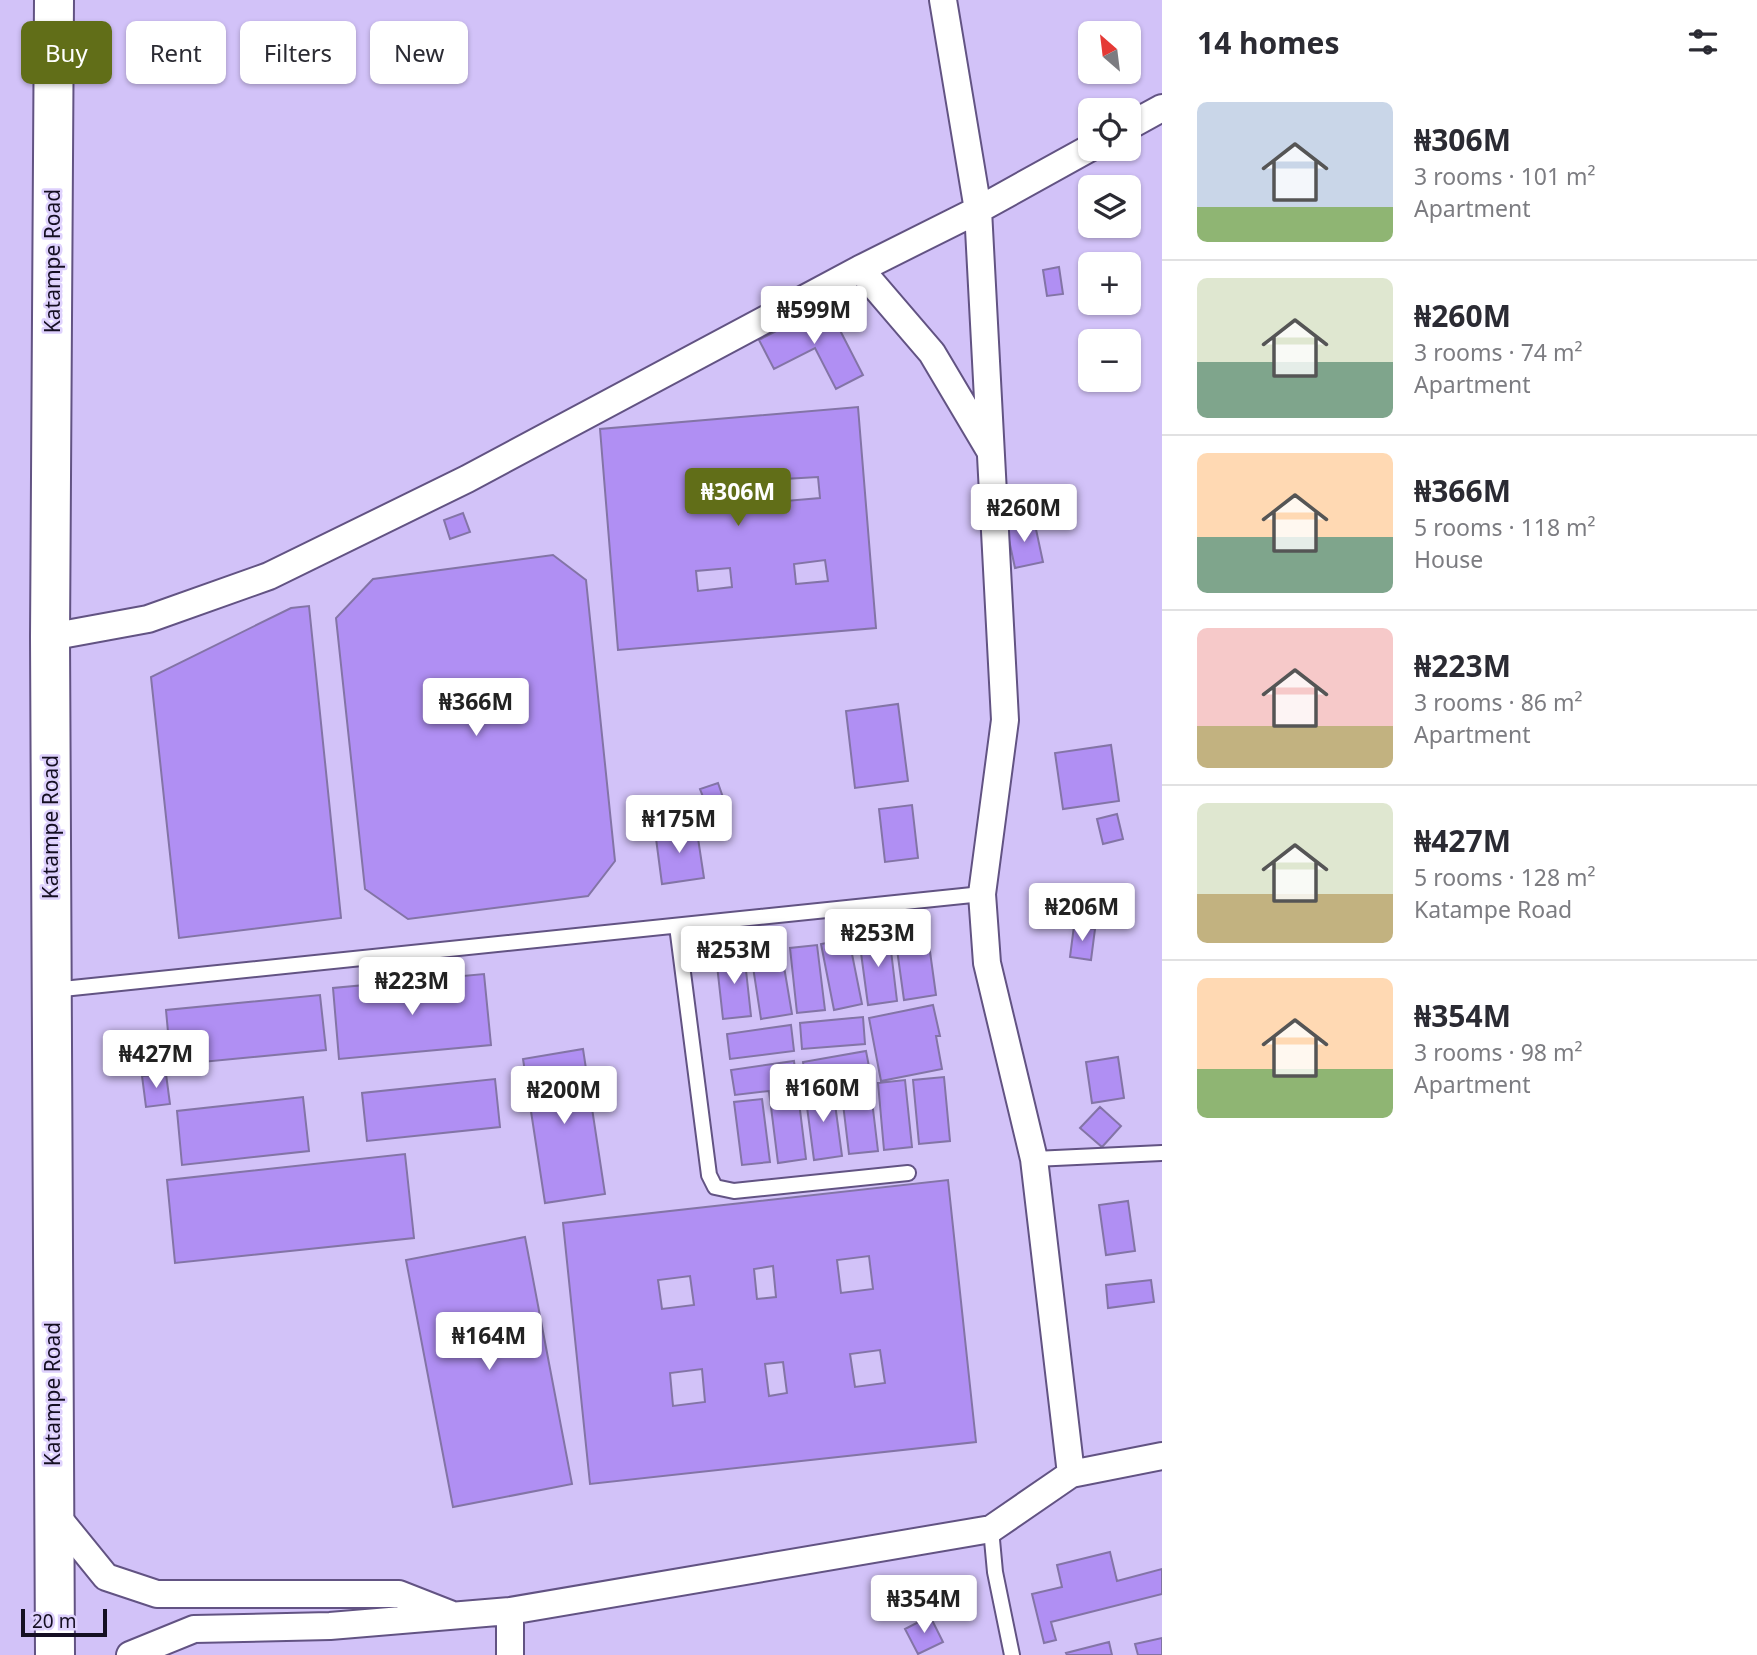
<!DOCTYPE html>
<meta charset="utf-8">
<style>
:root{--surface:#fff;--page:#f2f2f3;--text:#2b2b33;--muted:#7c7c81;--line:#e1e1e2;--accent:#616e18}
body{margin:0;font-family:"Noto Sans",sans-serif;background:var(--page);color:var(--text);height:100vh;display:flex;flex-direction:column;font-size:26px;white-space:nowrap}
*{box-sizing:border-box;margin:0}
p{font-size:23px;color:var(--muted)}
.icon{flex:none;width:38px;height:38px;fill:none;stroke:currentColor;stroke-width:2;stroke-linecap:round;stroke-linejoin:round}
.map{position:relative;flex:1;overflow:hidden}
.panel{display:flex;flex-direction:column;background:var(--surface);width:595px}
.panel>*{flex:none}
.guide{position:absolute;left:21px;top:21px;width:665px;height:63px;display:flex;gap:14px}
.needle{width:46px;rotate:332deg}
.controls{position:absolute;left:1078px;top:21px;display:grid;gap:14px}
.controls a{display:grid;place-items:center;width:63px;height:63px;border-radius:10px;background:var(--surface);box-shadow:0 2px 5px #0004;font-size:35px}
.scale{position:absolute;left:21px;bottom:18px;width:86px;box-sizing:border-box;padding-left:7px;border:4px solid #150f22;border-top:0;font-size:19px;line-height:24px;white-space:nowrap;color:#150f22;-webkit-text-stroke:5px #ded1fd;paint-order:stroke}
.price{position:absolute;translate:-50% -60px;padding:0 16px;border-radius:7px;background:#fff;color:#222;font-size:23px;line-height:46px;filter:drop-shadow(0 2px 4px #0008)}
.price::after{content:'';position:absolute;left:50%;top:42px;width:21px;height:16px;margin-left:-10px;background:inherit;clip-path:polygon(0 0,100% 0,50% 100%)}
.price.selected{background:var(--accent);color:#fff}
ul{padding:0;list-style:none}
li{display:flex;align-items:center;gap:21px;height:175px;padding:0 35px}
li+li{border-top:2px solid var(--line)}
li span{display:grid;place-items:center;flex:none;width:196px;height:140px;border-radius:10px;color:#555}
li>.icon{margin-inline-start:auto}
span .icon{width:84px;height:84px;fill:#fffc;stroke-width:1}
li b{font-size:30px}
h2{display:flex;justify-content:space-between;align-items:center;height:84px;padding:0 35px;font-size:30px}
.chip{padding:0 24px;border-radius:10px;background:var(--surface);box-shadow:0 2px 5px #0004;font-size:24px;line-height:63px}
.chip.selected{background:var(--accent);color:#fff}
main{display:flex;flex:1;min-height:0}
.map>svg:first-child{display:block}
.building{fill:#b08ff3;stroke:#8374a6;stroke-width:2;fill-rule:evenodd}
.lines{fill:none;stroke-linecap:round;stroke-linejoin:round}
.service-casing{stroke:#625383;stroke-width:18}
.minor-casing{stroke:#625383;stroke-width:30}
.secondary-casing{stroke:#625383;stroke-width:42}
.service{stroke:#fff;stroke-width:14}
.minor{stroke:#fff;stroke-width:26}
.secondary{stroke:#fff;stroke-width:38}
.labels{text-anchor:middle;stroke-width:5;stroke-linejoin:round;paint-order:stroke}
.street-label{font-size:21px;fill:#150f22;stroke:#ded1fd}
</style>
<main>
<div class="map">
<svg width="1162" height="1655" viewBox="0 0 1162 1655">
<rect width="100%" height="100%" fill="#d2c2f8"/>
<!-- building -->
<path class="building" d="M1059 267 1063 294 1047 296 1043 270Z
M827 305 863 375 836 389 815 348 774 369 759 340Z
M858 407 876 628 618 650 600 429ZM818 477 820 498 786 501 784 479ZM719 487 721 510 688 512 687 489ZM825 560 828 581 796 584 794 564ZM730 568 732 587 698 591 696 571Z
M463 513 470 532 450 539 444 520Z
M1034 520 1043 562 1015 568 1006 526Z
M553 555 586 580 615 861 588 896 408 919 365 889 336 618 373 579Z
M309 606 341 918 179 938 151 677 291 608Z
M898 704 908 781 855 788 846 711Z
M1111 745 1119 801 1063 809 1055 753Z
M718 783 726 806 709 812 700 789Z
M912 805 918 858 885 862 879 809Z
M1117 814 1123 839 1103 844 1097 819Z
M696 825 704 878 662 884 655 831Z
M1074 926 1095 929 1091 960 1070 957Z
M927 930 936 995 904 1000 895 935Z
M889 934 897 1001 868 1005 859 938Z
M849 939 862 1004 834 1010 821 944Z
M817 945 825 1010 797 1013 790 948Z
M781 949 792 1014 761 1019 751 954Z
M744 952 751 1016 723 1019 716 956Z
M484 974 491 1045 339 1059 333 988Z
M320 995 326 1050 171 1065 166 1010Z
M933 1005 940 1036H936L942 1069 881 1081 869 1018Z
M863 1017 865 1044 802 1049 800 1023Z
M791 1025 794 1051 730 1059 727 1034Z
M583 1049 605 1194 545 1203 523 1059Z
M866 1051 871 1077 807 1089 803 1062Z
M1118 1057 1124 1098 1092 1103 1086 1062Z
M794 1061 806 1159 778 1163 769 1091 735 1095 731 1070Z
M166 1074 170 1104 146 1107 142 1076Z
M944 1077 950 1141 919 1144 913 1080Z
M495 1079 500 1127 367 1141 362 1093Z
M905 1080 912 1147 884 1150 878 1083Z
M870 1084 878 1151 849 1154 841 1087Z
M833 1089 842 1156 814 1160 805 1092Z
M303 1097 309 1151 182 1165 177 1111Z
M762 1099 770 1162 742 1165 734 1102Z
M1100 1107 1121 1126 1102 1147 1080 1128Z
M405 1154 414 1238 175 1263 167 1180Z
M948 1180 976 1442 590 1484 563 1223ZM869 1256 873 1289 841 1293 837 1260ZM773 1266 776 1297 757 1299 754 1269ZM690 1276 694 1305 662 1309 658 1280ZM880 1350 885 1383 855 1387 850 1354ZM783 1362 787 1393 769 1396 765 1364ZM702 1369 705 1402 673 1406 670 1373Z
M1128 1201 1135 1251 1106 1255 1099 1205Z
M525 1237 572 1484 453 1507 406 1260Z
M1151 1280 1154 1302 1108 1308 1106 1285Z
M1110 1552 1117 1581 1162 1569V1594L1051 1622 1056 1640 1044 1643 1032 1594 1062 1587 1057 1565Z
M930 1616 943 1642 918 1654 905 1629Z
M1162 1638V1655H1138L1135 1644Z
M1109 1642 1112 1655H1067L1066 1653Z"/>
<g class="lines">
<defs>
<path id="service" d="M677 926 709 1175 715 1187 734 1191 908 1173
M53 990 982 894
M1034 1159 1162 1153
M991 1529 995 1572 1012 1655"/>
<path id="minor" d="M943 0 978 210 1005 720 982 894 987 963 1034 1159 1071 1474
M1129 126 1162 108
M860 269 932 353 989 449
M50 637 148 619 269 576 467 479 860 269 978 210 1090 148
M54 1513 106 1577 157 1594H399L450 1614
M510 1611V1655
M130 1655 194 1629 330 1626 510 1611 991 1529 1071 1474 1162 1456"/>
<path id="secondary" d="M54 0 50 637 55 1655"/>
</defs>
<!-- service casing -->
<use href="#service" class="service-casing"/>
<!-- minor casing -->
<use href="#minor" class="minor-casing"/>
<!-- secondary casing -->
<use href="#secondary" class="secondary-casing"/>
<!-- service -->
<use href="#service" class="service"/>
<!-- minor -->
<use href="#minor" class="minor"/>
<!-- secondary -->
<use href="#secondary" class="secondary"/>
</g>
<g class="labels">
<!-- street labels -->
<g class="street-label">
<text transform="translate(53 261) rotate(-90)" y="7">Katampe Road</text>
<text transform="translate(51 827) rotate(-90)" y="7">Katampe Road</text>
<text transform="translate(53 1394) rotate(-90)" y="7">Katampe Road</text>
</g>
</g>
</svg>
<div class="controls">
<a><svg class="needle" viewBox="-14 -14 28 28"><path d="M0-13l5 13h-10z" fill="#e53935"/><path d="M0 13l5-13h-10z" fill="#7c7c81"/></svg></a>
<a><svg class="icon" aria-label="locate" viewBox="0 0 24 24"><circle cx="12" cy="12" r="6"/><path d="M12 2v4M12 18v4M2 12h4M18 12h4"/></svg></a>
<a><svg class="icon" aria-label="layers" viewBox="0 0 24 24"><path d="M12 4l9 5-9 5-9-5zM3 14l9 5 9-5"/></svg></a>
<a>+</a>
<a>−</a>
</div>
<div class="scale">20 m</div>
<b class="price" style="left:814px;top:346px">₦599M</b>
<b class="price selected" style="left:738px;top:528px">₦306M</b>
<b class="price" style="left:1024px;top:544px">₦260M</b>
<b class="price" style="left:476px;top:738px">₦366M</b>
<b class="price" style="left:679px;top:855px">₦175M</b>
<b class="price" style="left:1082px;top:943px">₦206M</b>
<b class="price" style="left:878px;top:969px">₦253M</b>
<b class="price" style="left:734px;top:986px">₦253M</b>
<b class="price" style="left:412px;top:1017px">₦223M</b>
<b class="price" style="left:156px;top:1090px">₦427M</b>
<b class="price" style="left:823px;top:1124px">₦160M</b>
<b class="price" style="left:564px;top:1126px">₦200M</b>
<b class="price" style="left:489px;top:1372px">₦164M</b>
<b class="price" style="left:924px;top:1635px">₦354M</b>
<div class="guide">
<a class="chip selected">Buy</a>
<a class="chip">Rent</a>
<a class="chip">Filters</a>
<a class="chip">New</a>
</div>
</div>
<section class="panel">
<h2>14 homes<svg class="icon" aria-label="filters" viewBox="0 0 24 24"><path d="M4 7h16M4 17h16"/><circle cx="9" cy="7" r="2"/><circle cx="15" cy="17" r="2"/></svg></h2>
<ul>
<li><span style="background:linear-gradient(#c9d6e8 75%,#8fb573 0)"><svg class="icon" aria-label="home" viewBox="0 0 24 24"><path d="M3 11l9-7 9 7M6 9v11h12V9"/></svg></span><div><b>₦306M</b><p>3 rooms · 101 m²</p><p>Apartment</p></div></li>
<li><span style="background:linear-gradient(#dfe7d0 60%,#7fa58c 0)"><svg class="icon" aria-label="home" viewBox="0 0 24 24"><path d="M3 11l9-7 9 7M6 9v11h12V9"/></svg></span><div><b>₦260M</b><p>3 rooms · 74 m²</p><p>Apartment</p></div></li>
<li><span style="background:linear-gradient(#ffd9b3 60%,#7fa58c 0)"><svg class="icon" aria-label="home" viewBox="0 0 24 24"><path d="M3 11l9-7 9 7M6 9v11h12V9"/></svg></span><div><b>₦366M</b><p>5 rooms · 118 m²</p><p>House</p></div></li>
<li><span style="background:linear-gradient(#f6c9c9 70%,#c2b280 0)"><svg class="icon" aria-label="home" viewBox="0 0 24 24"><path d="M3 11l9-7 9 7M6 9v11h12V9"/></svg></span><div><b>₦223M</b><p>3 rooms · 86 m²</p><p>Apartment</p></div></li>
<li><span style="background:linear-gradient(#dfe7d0 65%,#c2b280 0)"><svg class="icon" aria-label="home" viewBox="0 0 24 24"><path d="M3 11l9-7 9 7M6 9v11h12V9"/></svg></span><div><b>₦427M</b><p>5 rooms · 128 m²</p><p>Katampe Road</p></div></li>
<li><span style="background:linear-gradient(#ffd9b3 65%,#8fb573 0)"><svg class="icon" aria-label="home" viewBox="0 0 24 24"><path d="M3 11l9-7 9 7M6 9v11h12V9"/></svg></span><div><b>₦354M</b><p>3 rooms · 98 m²</p><p>Apartment</p></div></li>
</ul>
</section>
</main>
